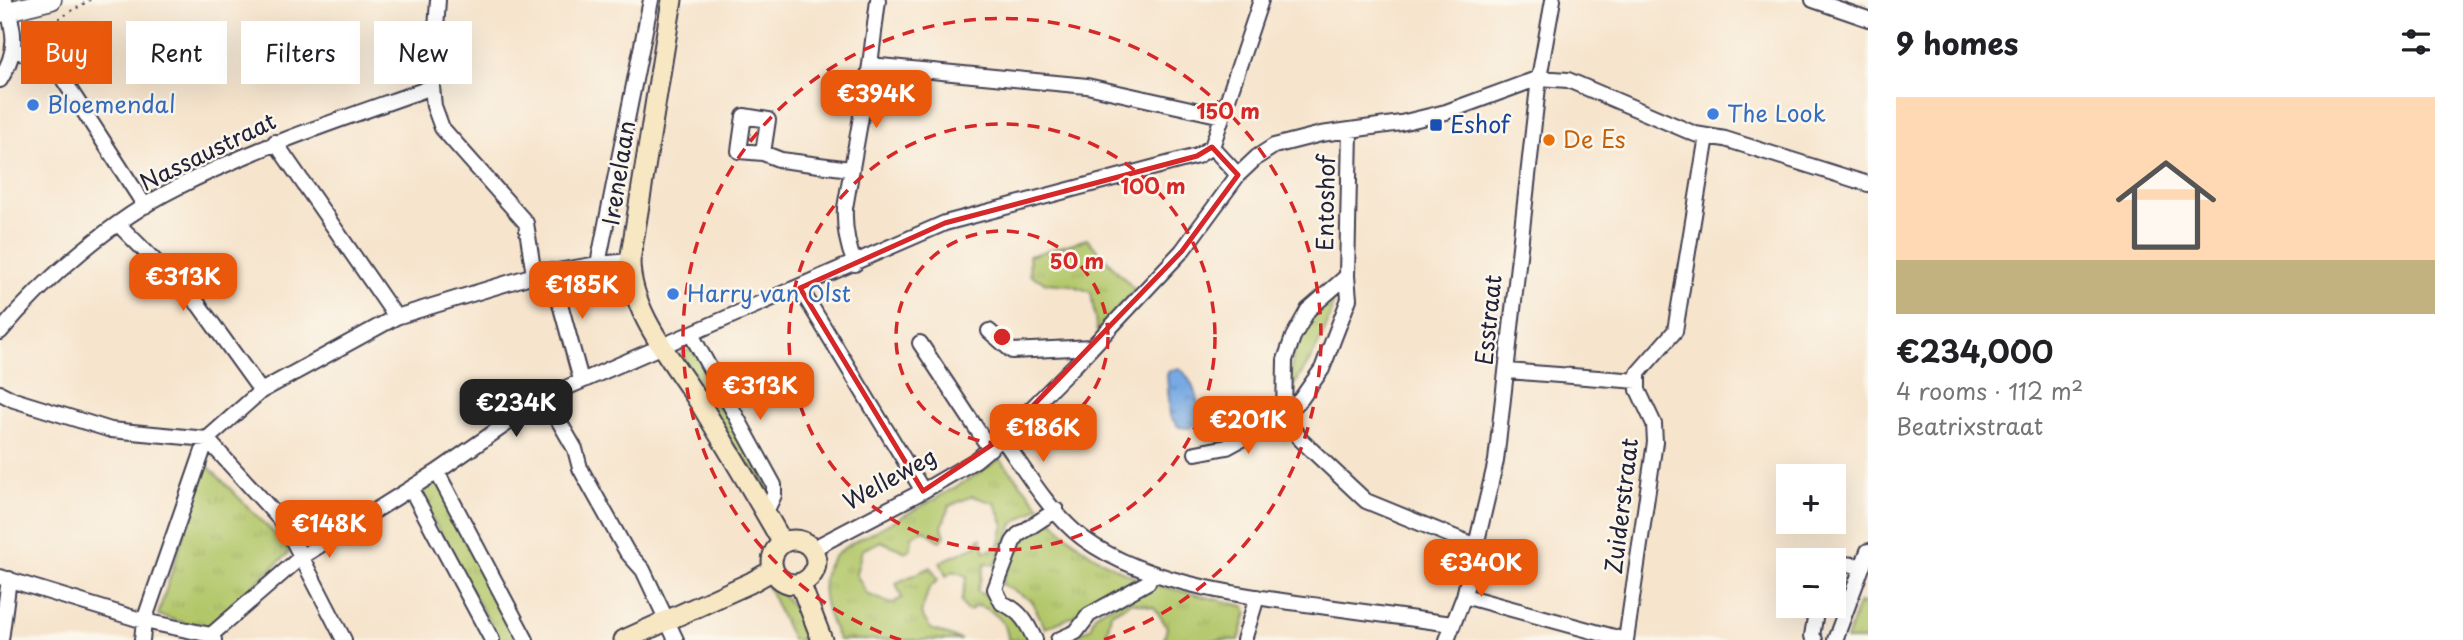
<!DOCTYPE html>
<meta charset="utf-8">
<style>
:root{--surface:#fff;--page:#f2f2f2;--text:#202124;--muted:#757577;--accent:#ea580c}
body{margin:0;font-family:"Playpen Sans",sans-serif;background:var(--page);color:var(--text);height:100vh;display:flex;flex-direction:column;font-size:26px;white-space:nowrap}
*{box-sizing:border-box;margin:0}
p{font-size:23px;color:var(--muted)}
.icon{flex:none;width:38px;height:38px;fill:none;stroke:currentColor;stroke-width:2;stroke-linecap:round;stroke-linejoin:round}
.map{position:relative;flex:1;overflow:hidden}
.panel{display:flex;flex-direction:column;background:var(--surface);width:595px}
.panel>*{flex:none}
.guide{position:absolute;left:21px;top:21px;width:665px;height:63px;display:flex;gap:14px}
.controls{position:absolute;left:1776px;top:464px;display:grid;gap:14px}
.controls a{display:grid;place-items:center;width:70px;height:70px;border-radius:0px;background:var(--surface);box-shadow:0 7px 28px #0002;font-size:35px}
.price{position:absolute;translate:-50% -60px;padding:0 16px;border-radius:14px;background:var(--accent);color:#fff;font-size:23px;line-height:46px;filter:drop-shadow(0 2px 4px #0008)}
.price::after{content:'';position:absolute;left:50%;top:42px;width:21px;height:16px;margin-left:-10px;background:inherit;clip-path:polygon(0 0,100% 0,50% 100%)}
.price.active{background:#222;color:#fff}
ul{padding:0;list-style:none}
li{display:grid;align-content:center;gap:14px;height:371px;padding:0 28px}
li span{display:grid;place-items:center;height:217px;border-radius:0px;color:#555}
li>.icon{margin-inline-start:auto}
span .icon{width:126px;height:126px;fill:#fffc;stroke-width:1}
li b{font-size:30px}
h2{display:flex;justify-content:space-between;align-items:center;height:84px;padding:0 28px;font-size:30px}
.pill{padding:0 24px;border-radius:0px;background:var(--surface);box-shadow:0 7px 28px #0002;font-size:24px;line-height:63px}
.pill.active{background:var(--accent);color:#fff}
main{display:flex;flex:1;min-height:0}
.map>svg:first-child{display:block}
.grass{fill:url(#grass-tufts);stroke:#6a7453;stroke-width:2}
.water{fill:url(#water-ripples);stroke:#4c668e;stroke-width:2}
.lines{fill:none;stroke-linecap:round;stroke-linejoin:round}
.minor-casing{stroke:#423f51;stroke-width:18}
.tertiary-casing{stroke:#423f51;stroke-width:21}
.secondary-casing{stroke:#423f51;stroke-width:23}
.path{stroke:#423f51;stroke-width:2.5;stroke-dasharray:2 5;stroke-linecap:butt}
.minor{stroke:#fff;stroke-width:14}
.tertiary{stroke:#fff;stroke-width:18}
.secondary{stroke:#f7e8c3;stroke-width:19}
.marked{fill:none;stroke:#d62828;stroke-width:5;stroke-linejoin:round}
.ring{fill:none;stroke:#d62828;stroke-width:3.5;stroke-dasharray:12 9}
.shop-dot{fill:#3f7fe0;stroke:#fbf7ec;stroke-width:2.5}
.transit-dot{fill:#1a4fb4;stroke:#fbf7ec;stroke-width:2.5}
.food-dot{fill:#e8710a;stroke:#fbf7ec;stroke-width:2.5}
.labels{text-anchor:middle;stroke-width:5;stroke-linejoin:round;paint-order:stroke}
.shop-label{font-size:23px;fill:#366cbe;stroke:#fbf7ec;text-anchor:start}
.transit-label{font-size:23px;fill:#164399;stroke:#fbf7ec;text-anchor:start}
.food-label{font-size:23px;fill:#c56008;stroke:#fbf7ec;text-anchor:start}
.street-label{font-size:23px;fill:#22223b;stroke:#fbf7ec}
.centre{fill:#d62828;stroke:#fbf7ec;stroke-width:3.5}
.ring-label{font-size:21px;text-anchor:middle;font-weight:bold;fill:#d62828;stroke:#fbf7ec;stroke-width:5;stroke-linejoin:round;paint-order:stroke}
</style>
<main>
<div class="map">
<svg width="1868" height="640" viewBox="0 0 1868 640">
<defs>
<pattern id="grass-tufts" width="24" height="20" patternUnits="userSpaceOnUse" patternTransform="scale(1.75)"><rect width="24" height="20" fill="#b3c76b"/><path d="M3 7l-1-3M5 7V3M7 7l1-3M15 17l-1-3M17 17v-4M19 17l1-3" fill="none" stroke="#9aab5e"/></pattern>
<pattern id="water-ripples" width="26" height="14" patternUnits="userSpaceOnUse" patternTransform="scale(1.75)"><rect width="26" height="14" fill="#77a9e2"/><path d="M2 4q2-2 4 0t4 0M15 11q2-2 4 0t4 0" fill="none" stroke="#6189b8"/></pattern>
</defs>
<rect width="100%" height="100%" fill="#fbf7ec"/>
<filter id="ink" filterUnits="userSpaceOnUse"><feTurbulence type="fractalNoise" baseFrequency=".0143" numOctaves="2"/><feDisplacementMap in="SourceGraphic" scale="14" xChannelSelector="R" yChannelSelector="G"/><feConvolveMatrix kernelMatrix="1 2 1 2 8 2 1 2 1" color-interpolation-filters="sRGB"/></filter>
<filter id="wash" filterUnits="userSpaceOnUse"><feTurbulence type="fractalNoise" baseFrequency=".00686" numOctaves="4" result="noise"/><feDisplacementMap in="SourceGraphic" scale="28" xChannelSelector="R" yChannelSelector="G"/><feGaussianBlur stdDeviation="1.57" result="paint"/><feColorMatrix in="noise" values="0 0 0 0 0 0 0 0 0 0 0 0 0 0 0 0 0 1.4 0 .05"/><feComposite in="paint" operator="in"/></filter>
<g filter="url(#wash)">
<rect width="100%" height="100%" fill="#f6e4cc"/>
<!-- grass -->
<path class="grass" d="M1087 239 1135 290 1097 332 1091 292 1071 285 1046 283 1030 275 1029 256Z
M1335 288C1333 327 1310 361 1289 393 1291 340 1301 327 1335 288Z
M693 348 770 490 768 498 744 471 681 353Z
M1000 459 1040 506 1013 524 995 565 985 563 977 592 1016 607 1033 640H1008C1008 623 992 607 975 606L970 611 966 610 961 602 967 576 954 571 946 576 940 562 978 545 977 540 981 538 985 552 999 546 1004 525 995 503 972 496 949 506 942 527 945 536 940 541 924 530 912 536 911 548 906 552 881 541 862 550 856 574 867 594 891 604 902 598 896 583 931 567 938 580 929 588 921 614 931 629 961 640H839C827 617 814 581 833 558 845 544 867 536 883 527 923 505 963 485 1000 459Z
M206 464 291 551 205 629 158 615Z
M436 478 525 640H499L419 494 420 488Z
M1048 515C1074 546 1100 562 1137 578L1087 602 1074 616 1045 628 1032 601 1002 584 1019 538Z
M767 585C789 592 800 621 810 640H792Z
M1156 585 1244 606 1247 612 1239 640H1164L1167 627 1154 607 1131 602 1111 613 1106 640H1060L1090 629 1095 615 1102 610Z
M1859 603 1868 604V640H1846Z"/>
<!-- water -->
<path class="water" d="M1179 368C1192 377 1202 406 1199 422L1190 428 1179 427 1170 416 1167 375 1169 371Z"/>
</g>
<g filter="url(#ink)">
<g class="lines">
<defs>
<path id="minor" d="M438 0 432 87 434 106 442 128 526 223 534 275
M1813 0 1868 19
M14 50 54 65 145 206
M870 65 1087 86 1222 116
M0 80C19 49 15 33 5 0
M275 142 396 317
M1212 147 1261 0
M763 153 768 120 744 116 739 151 763 153 781 160 850 169
M119 225 199 305 261 391
M598 264 651 0
M855 264C847 245 844 229 845 208L870 65 878 0
M551 271 581 380
M1347 276 1308 310 1293 337 1285 360 1284 416 1301 440 1366 501 1476 546
M800 288 923 491
M989 331 1012 351 1092 347
M0 332C44 279 114 219 176 188 258 146 345 118 432 87
M691 334 774 485V495L765 514
M920 343 990 449
M1507 371 1638 381
M0 393 14 400 111 430 207 439 285 525 344 640
M545 397 575 449 580 468 627 552 643 570 676 640
M1002 438C1024 469 1046 506 1074 531 1134 583 1244 596 1320 606 1364 612 1408 618 1452 624
M1196 453 1227 447 1284 416 1301 399 1322 369 1349 299 1347 276 1350 130
M437 472 526 640
M411 489 492 640
M812 549 923 491 976 460 1002 438 1076 364 1182 251 1238 175 1257 157 1274 146 1321 134 1401 123 1446 112 1539 78 1568 80 1695 134 1725 139 1868 184
M1834 563 1863 566
M0 577 144 621 211 635 214 640
M1464 596 1625 640
M211 635 301 557 437 472 545 397 945 223 1197 156 1212 147 1238 175
M1 640 9 579
M142 640 144 621 207 439 261 391 396 317 534 275 598 264 630 261
M1035 640C1027 623 1021 611 1002 603L995 589 1013 542 1018 535 1056 510
M1058 640 1076 632 1089 615 1148 582 1151 574
M1244 640 1257 597
M1447 640 1464 596 1496 461 1539 78 1553 0
M1626 640 1655 442 1654 424 1638 390V373L1675 331 1707 136
M1815 640 1812 636 1817 606
M1835 640 1868 551"/>
<path id="tertiary" d="M0 13 52 0"/>
<path id="secondary" d="M672 0 630 261C630 314 676 364 703 408 730 453 757 497 782 542
M772 562a22 22 0 1 1 44 0a22 22 0 1 1-44 0Z
M800 583 822 640
M624 640 750 583 773 570"/>
</defs>
<!-- minor casing -->
<use href="#minor" class="minor-casing"/>
<!-- tertiary casing -->
<use href="#tertiary" class="tertiary-casing"/>
<!-- secondary casing -->
<use href="#secondary" class="secondary-casing"/>
<!-- path -->
<path class="path" d="M26 31 58 19 90 0
M764 562a29 29 0 1 1 58 0a29 29 0 1 1-58 0Z"/>
<!-- minor -->
<use href="#minor" class="minor"/>
<!-- tertiary -->
<use href="#tertiary" class="tertiary"/>
<!-- secondary -->
<use href="#secondary" class="secondary"/>
</g>
</g>
<!-- marked area -->
<path class="marked" d="M1212 147 1238 175 1182 251 1002 438 923 491 800 288 945 223 1197 156Z"/>
<!-- distance rings -->
<g class="ring">
<circle cx="1002" cy="337" r="106"/>
<circle cx="1002" cy="337" r="213"/>
<path d="M901 640A319 319 0 1 1 1103 640"/>
</g>
<!-- markers -->
<g class="shop-dot">
<circle cx="33" cy="105" r="7"/>
<circle cx="1713" cy="114" r="7"/>
<circle cx="673" cy="294" r="7"/>
</g>
<rect class="transit-dot" x="1429" y="118" width="14" height="14" rx="3.5"/>
<circle class="food-dot" cx="1549" cy="140" r="7"/>
<g class="labels">
<!-- shop labels -->
<g class="shop-label">
<text x="47" y="113">Bloemendal</text>
<text x="1727" y="122">The Look</text>
<text x="687" y="302">Harry van Olst</text>
</g>
<!-- transit labels -->
<g class="transit-label">
<text x="1450" y="133">Eshof</text>
</g>
<!-- food labels -->
<g class="food-label">
<text x="1563" y="148">De Es</text>
</g>
<!-- street labels -->
<g class="street-label">
<text transform="translate(208 152) rotate(-26)" y="8">Nassaustraat</text>
<text transform="translate(619 173) rotate(-81)" y="8">Irenelaan</text>
<text transform="translate(1326 203) rotate(-89)" y="8">Entoshof</text>
<text transform="translate(1489 320) rotate(-84)" y="8">Esstraat</text>
<text transform="translate(890 479) rotate(-29)" y="8">Welleweg</text>
<text transform="translate(1622 506) rotate(-83)" y="8">Zuiderstraat</text>
</g>
</g>
<circle cx="1002" cy="337" r="10" class="centre"/>
<g class="ring-label">
<text x="1228" y="119">150 m</text>
<text x="1153" y="194">100 m</text>
<text x="1077" y="269">50 m</text>
</g>
</svg>
<div class="controls">
<a>+</a>
<a>−</a>
</div>
<b class="price" style="left:876px;top:130px">€394K</b>
<b class="price" style="left:183px;top:313px">€313K</b>
<b class="price" style="left:582px;top:321px">€185K</b>
<b class="price" style="left:760px;top:422px">€313K</b>
<b class="price active" style="left:516px;top:439px">€234K</b>
<b class="price" style="left:1248px;top:456px">€201K</b>
<b class="price" style="left:1043px;top:464px">€186K</b>
<b class="price" style="left:329px;top:560px">€148K</b>
<b class="price" style="left:1481px;top:599px">€340K</b>
<div class="guide">
<a class="pill active">Buy</a>
<a class="pill">Rent</a>
<a class="pill">Filters</a>
<a class="pill">New</a>
</div>
</div>
<section class="panel">
<h2>9 homes<svg class="icon" aria-label="filters" viewBox="0 0 24 24"><path d="M4 7h16M4 17h16"/><circle cx="9" cy="7" r="2"/><circle cx="15" cy="17" r="2"/></svg></h2>
<ul>
<li><span style="background:linear-gradient(#ffd9b3 75%,#c2b280 0)"><svg class="icon" aria-label="home" viewBox="0 0 24 24"><path d="M3 11l9-7 9 7M6 9v11h12V9"/></svg></span><div><b>€234,000</b><p>4 rooms · 112 m²</p><p>Beatrixstraat</p></div></li>
</ul>
</section>
</main>
